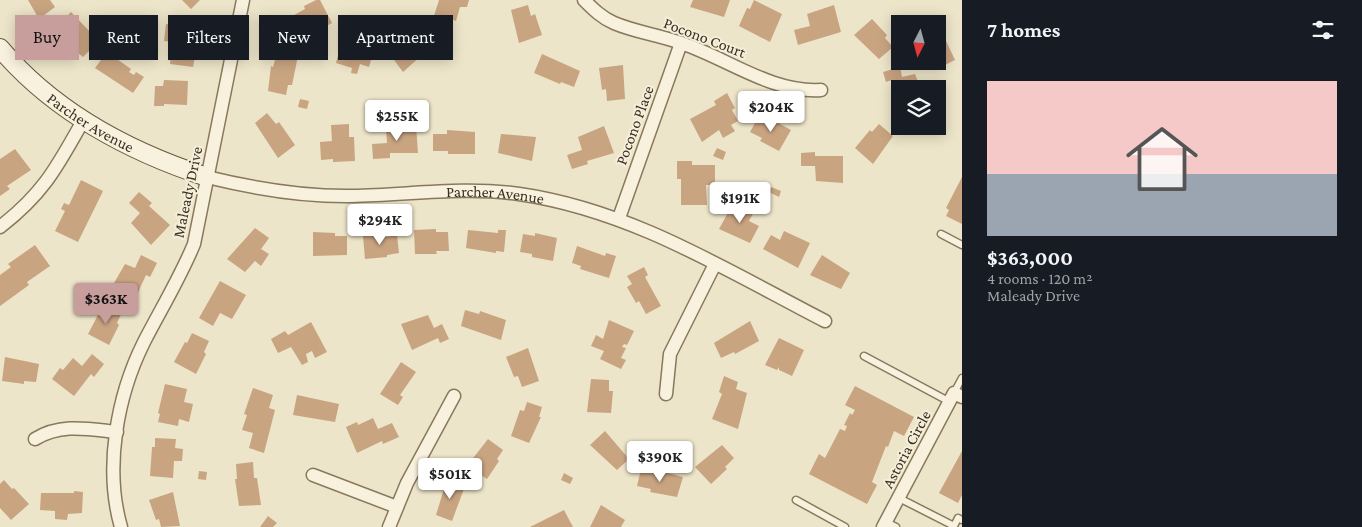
<!DOCTYPE html>
<meta charset="utf-8">
<style>
:root{--surface:#171b24;--page:#20242c;--text:#f1f3f6;--muted:#9ea1a6;--accent:#c89e9d}
body{margin:0;font-family:"Crimson Pro",serif;background:var(--page);color:var(--text);height:100vh;display:flex;flex-direction:column;font-size:19px;white-space:nowrap}
*{box-sizing:border-box;margin:0}
p{font-size:16px;color:var(--muted)}
.icon{flex:none;width:28px;height:28px;fill:none;stroke:currentColor;stroke-width:2;stroke-linecap:round;stroke-linejoin:round}
.map{position:relative;flex:1;overflow:hidden}
.drawer{display:flex;flex-direction:column;background:var(--surface);width:400px}
.drawer>*{flex:none}
.banner{position:absolute;left:15px;top:15px;width:475px;height:45px;display:flex;gap:10px}
.needle{width:32px;rotate:186deg}
.fabs{position:absolute;left:891px;top:15px;display:grid;gap:10px}
.fabs a{display:grid;place-items:center;width:55px;height:55px;border-radius:0px;background:var(--surface);box-shadow:0 2px 12px #0003;font-size:25px}
.price{position:absolute;translate:-50% -42px;padding:0 11px;border-radius:5px;background:#fff;color:#222;font-size:16px;line-height:32px;filter:drop-shadow(0 1px 2px #0008)}
.price::after{content:'';position:absolute;left:50%;top:30px;width:15px;height:11px;margin-left:-8px;background:inherit;clip-path:polygon(0 0,100% 0,50% 100%)}
.price.active{background:var(--accent);color:#111}
ul{padding:0;list-style:none}
li{display:grid;align-content:center;gap:10px;height:265px;padding:0 25px}
li span{display:grid;place-items:center;height:155px;border-radius:0px;color:#555}
li>.icon{margin-inline-start:auto}
span .icon{width:90px;height:90px;fill:#fffc;stroke-width:1}
li b{font-size:21px}
h2{display:flex;justify-content:space-between;align-items:center;height:60px;padding:0 25px;font-size:21px}
.pill{padding:0 18px;border-radius:0px;background:var(--surface);box-shadow:0 2px 12px #0003;font-size:18px;line-height:45px}
.pill.active{background:var(--accent);color:#111}
main{display:flex;flex:1;min-height:0}
.map>svg:first-child{display:block}
.building{fill:#c9a481}
.lines{fill:none;stroke-linecap:round;stroke-linejoin:round}
.lane-casing{stroke:#89785e;stroke-width:9}
.street-casing{stroke:#89785e;stroke-width:15}
.secondary-casing{stroke:#6b5941;stroke-width:20}
.lane{stroke:#f8f1dd;stroke-width:6}
.street{stroke:#f8f1dd;stroke-width:12}
.secondary{stroke:#f8f1dd;stroke-width:18}
.labels{text-anchor:middle;stroke-width:4;stroke-linejoin:round;paint-order:stroke}
.street-label{font-size:16px;fill:#3a2f21;stroke:#f5eed9}
</style>
<main>
<div class="map">
<svg width="962" height="527" viewBox="0 0 962 527">
<rect width="100%" height="100%" fill="#ede5c9"/>
<!-- building -->
<path class="building" d="M28 0H50L55 7 39 19Z
M182 0H200L191 9Z
M316 0H320L332 23 317 31 315 29 302 36 300 31 288 38 280 23 305 9 304 6Z
M439 0H469L467 7H460L456 21 451 19 448 27 432 22Z
M693 0H730L724 17 690 7Z
M754 0 782 14 770 42 739 26 747 8 750 9Z
M528 5 531 16 535 14 542 35 519 43 511 10Z
M834 5 841 32 798 45 794 30 810 26 807 14Z
M71 12 93 35 89 39 95 45 83 57 52 32Z
M872 19 887 35 885 38 893 47 879 59 854 35Z
M166 24 200 28 193 67 170 64 172 42 164 41Z
M418 31 431 47 403 72 391 56 414 41 411 37Z
M343 37 353 40 352 44 367 48 368 44 375 46 369 67 360 64 357 74 351 73 352 68 336 63Z
M946 41 955 60 939 68 935 61H938V45Z
M274 51 298 56 292 85H288L286 95 268 91 271 66 273 67 275 60 272 59Z
M107 52 131 69 129 72 134 75 136 72 144 77 133 93 95 68Z
M542 54 580 71 574 87 561 82 560 84 534 73Z
M623 65 625 99 607 101 606 89 602 90 599 68Z
M900 67 902 77 915 74 921 89H900L899 107 892 80 886 82 883 72Z
M164 80 188 81 187 105 164 104V106H154L155 86H163Z
M727 93 735 108 732 110 738 121 731 125 735 131 723 138 719 130 702 142 690 119 716 105 714 101Z
M300 99 309 101 307 109 298 107Z
M267 113 276 124 279 122 295 145 278 158 255 123Z
M759 116 770 122 771 119 791 130 779 151 760 141 762 138 750 132Z
M349 124V137H354L355 161 333 162V159L321 160 320 142 332 141 331 125Z
M879 124 893 136 873 164 855 148 870 130 872 132Z
M402 125H416L418 153H390V158L373 159 372 144 387 143 386 129 402 127Z
M604 126 614 153 587 161 588 164 572 169 567 155 582 150 578 137Z
M447 130 475 132V154H448V151H433V134H447Z
M501 134 536 137 532 161 498 153Z
M717 148 726 152 723 160 713 156Z
M15 149 31 170 7 186 10 189 0 196V159Z
M815 152V156H843V183L816 181 815 166H801V153Z
M677 161H692V165H715V185H706L707 205H681V179H677Z
M962 177V224L946 216 949 210 946 208Z
M81 180 103 191 78 242 55 231 65 211 61 209 64 203 69 205Z
M771 187 781 191 779 197 769 192Z
M139 192 152 203 149 206 170 225 151 245 131 223 140 213 129 203Z
M744 204 755 210 749 221 759 226 750 243 719 229 730 209 738 213Z
M255 228 269 238 261 249 269 254 261 266 255 261 245 272 227 259Z
M436 229V232H448L449 251H436L437 254H415L414 230Z
M468 230 498 233V230H506L504 252 496 251V253L466 248Z
M784 231 810 243 798 268 763 249 771 235 780 240Z
M313 232 335 233V236H347V255L313 256Z
M386 233V237L397 235 399 253 387 255V257L365 259 363 236Z
M535 233 557 238 553 261 532 257V254L520 252 523 234 535 236Z
M35 245 50 266 27 282 29 285 0 306V275L11 267 8 264Z
M577 246 605 256 606 253 616 256 609 278 580 269 581 266 572 263Z
M141 255 157 263 150 277 146 275 134 301 110 290 125 264 135 268Z
M822 255 850 273 841 289 810 275Z
M644 267 648 275 645 277 661 306 646 314 639 301 636 303 627 287 632 284 627 276Z
M220 281 246 295 232 319 220 313 213 326 199 318Z
M106 305 122 312 117 323 119 325 109 345 88 334 98 315 100 316Z
M465 310 479 314 480 311 506 320 501 340 461 326Z
M428 315 434 328 442 324 449 339 440 343 438 338 412 350 401 324Z
M609 320 634 331 627 345 624 344 622 347 626 348 621 358 626 360 621 369 600 359 604 351 591 346 596 335 603 339Z
M750 321 759 341 735 354 734 352 721 358 714 343Z
M311 322 327 352 315 358 312 351 306 354 308 362 302 365 291 347 278 353 271 339 285 331 288 335Z
M192 333 209 341 204 352 206 354 196 374 174 362 185 342 187 343Z
M779 338 804 350 792 376 779 370V367L777 370 765 365Z
M528 348 539 381 522 387 518 376 514 377 506 357Z
M92 354 104 364 94 377 91 374 74 396 52 379 60 368 63 370 73 358 82 366Z
M5 357 39 364 36 382 24 381V384L2 381Z
M401 362 416 372 400 395 403 397 398 405 380 394Z
M724 376 738 382 736 389 747 393 738 429 712 419 722 394 719 392Z
M591 379 609 380V391H613L611 413 587 412Z
M165 384 187 389 184 402 193 404 189 422 179 419 178 426 158 422 160 414 158 413Z
M855 386 914 417 904 436 894 431 888 447 886 446 872 482 877 485 867 504 809 474 819 454 825 458 840 429 845 431 847 426 844 425 850 413 852 415 855 410 845 405Z
M253 388 273 395 269 408 275 410 264 453 249 448 253 433 242 430 247 415 244 414Z
M297 395 339 404 335 422 293 415Z
M527 402 542 407 539 417H541L529 443 511 436 520 410 524 411Z
M373 418 378 429 392 423 399 437 383 444 382 441 357 453 346 427 357 422 358 425Z
M605 431 629 459 617 470 590 445Z
M155 438 176 439 175 448 183 449 182 461H174L173 478 150 476 152 447H155Z
M488 439 503 450 497 459 499 461 487 479 467 466Z
M722 445 734 458 725 467 727 469 711 484 695 467Z
M962 451V495L958 503 939 493Z
M253 462 254 478H257L261 505 239 506 235 479H237L236 464Z
M641 469 656 473 657 470 683 477 677 497 650 492 651 489 637 486Z
M199 471 207 472 206 480 198 479Z
M564 473 573 478 570 484 561 480Z
M447 479 465 486 452 521 436 515Z
M4 480 12 489 14 488 29 504 11 520 0 508V484Z
M74 491 83 492 82 513 68 514 67 520 55 519V511L40 510 41 493H74Z
M173 492 180 526 161 527 159 519 156 520 149 500Z
M601 505 625 520 621 527H590Z
M564 510 573 527H530Z
M268 516 277 523 273 527H260Z"/>
<g class="lines">
<defs>
<path id="lane" d="M941 234 962 245
M864 356 950 402
M954 393 962 378
M899 498 954 526 958 518 962 520
M796 500 845 527
M886 522 896 527"/>
<g id="street">
<path d="M584 0C593 9 602 18 614 23 635 32 659 35 681 43 727 58 771 93 821 90"/>
<path id="s1" d="M207 177C256 189 303 197 353 196 409 195 463 186 519 194 631 210 726 270 825 321"/>
<path d="M619 218 681 43"/>
<path d="M0 227C44 193 57 167 84 119"/>
<path d="M666 394 670 354 715 264"/>
<path d="M35 439C61 423 88 429 117 432"/>
<path d="M313 475 397 507"/>
<path d="M121 527C104 468 117 396 144 342 161 309 180 278 194 244L243 0"/>
<path d="M389 527 407 483 454 396"/>
<path d="M883 527 954 393 962 397"/>
</g>
<g id="secondary">
<path id="s2" d="M0 48C53 111 130 152 207 177"/>
</g>
</defs>
<!-- lane casing -->
<use href="#lane" class="lane-casing"/>
<!-- street casing -->
<use href="#street" class="street-casing"/>
<!-- secondary casing -->
<use href="#secondary" class="secondary-casing"/>
<!-- lane -->
<use href="#lane" class="lane"/>
<!-- street -->
<use href="#street" class="street"/>
<!-- secondary -->
<use href="#secondary" class="secondary"/>
</g>
<g class="labels">
<!-- street labels -->
<g class="street-label">
<text transform="translate(705 37) rotate(21)" y="6">Pocono Court</text>
<text dy="6" stroke="none"><textPath href="#s2" startOffset="118">Parcher Avenue</textPath></text>
<text transform="translate(634 125) rotate(-70)" y="6">Pocono Place</text>
<text transform="translate(187 192) rotate(-78)" y="6">Maleady Drive</text>
<text dy="6" stroke="none"><textPath href="#s1" startOffset="290">Parcher Avenue</textPath></text>
<text transform="translate(906 449) rotate(-62)" y="6">Astoria Circle</text>
</g>
</g>
</svg>
<div class="fabs">
<a><svg class="needle" viewBox="-14 -14 28 28"><path d="M0-13l5 13h-10z" fill="#e53935"/><path d="M0 13l5-13h-10z" fill="#9ea1a6"/></svg></a>
<a><svg class="icon" aria-label="layers" viewBox="0 0 24 24"><path d="M12 4l9 5-9 5-9-5zM3 14l9 5 9-5"/></svg></a>
</div>
<b class="price" style="left:771px;top:133px">$204K</b>
<b class="price" style="left:397px;top:142px">$255K</b>
<b class="price" style="left:740px;top:224px">$191K</b>
<b class="price" style="left:380px;top:246px">$294K</b>
<b class="price active" style="left:106px;top:325px">$363K</b>
<b class="price" style="left:660px;top:483px">$390K</b>
<b class="price" style="left:450px;top:500px">$501K</b>
<div class="banner">
<a class="pill active">Buy</a>
<a class="pill">Rent</a>
<a class="pill">Filters</a>
<a class="pill">New</a>
<a class="pill">Apartment</a>
</div>
</div>
<section class="drawer">
<h2>7 homes<svg class="icon" aria-label="filters" viewBox="0 0 24 24"><path d="M4 7h16M4 17h16"/><circle cx="9" cy="7" r="2"/><circle cx="15" cy="17" r="2"/></svg></h2>
<ul>
<li><span style="background:linear-gradient(#f6c9c9 60%,#9aa5b1 0)"><svg class="icon" aria-label="home" viewBox="0 0 24 24"><path d="M3 11l9-7 9 7M6 9v11h12V9"/></svg></span><div><b>$363,000</b><p>4 rooms · 120 m²</p><p>Maleady Drive</p></div></li>
</ul>
</section>
</main>
